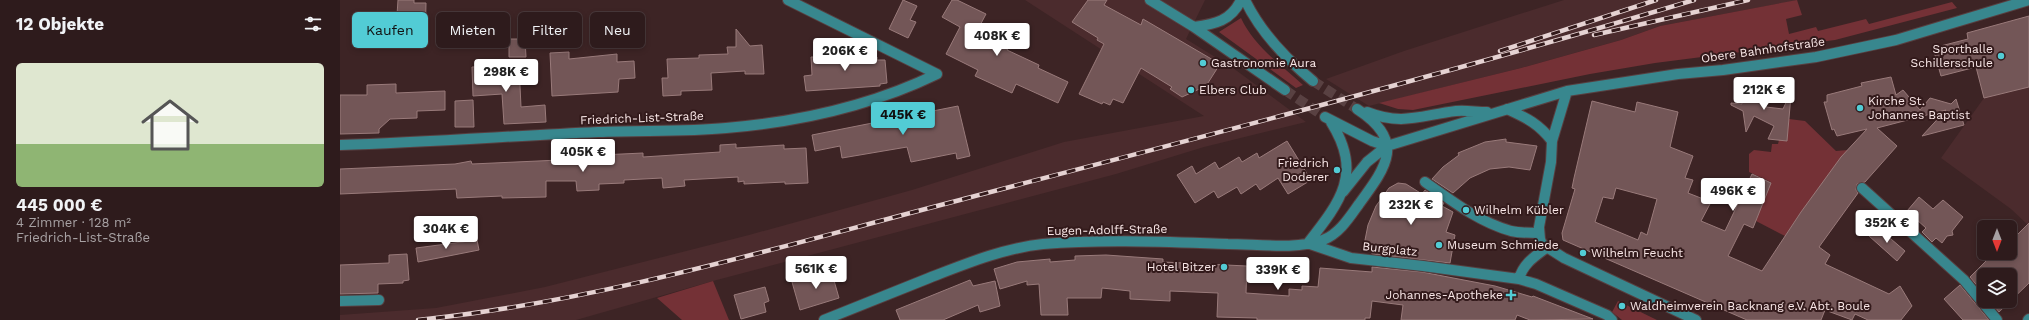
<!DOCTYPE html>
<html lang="de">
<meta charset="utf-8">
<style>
:root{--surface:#2e1b1c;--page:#362425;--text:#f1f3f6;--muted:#a7a1a3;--line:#49393b;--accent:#52ccd5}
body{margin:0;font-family:"Work Sans",sans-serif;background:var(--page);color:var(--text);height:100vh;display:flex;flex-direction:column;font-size:15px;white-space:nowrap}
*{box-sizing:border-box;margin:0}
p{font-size:13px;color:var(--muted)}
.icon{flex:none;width:22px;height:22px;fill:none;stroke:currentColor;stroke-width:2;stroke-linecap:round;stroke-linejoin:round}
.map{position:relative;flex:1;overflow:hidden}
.panel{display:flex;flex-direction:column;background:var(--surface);width:340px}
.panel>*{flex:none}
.banner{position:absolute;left:12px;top:12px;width:380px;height:36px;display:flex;gap:8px}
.needle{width:26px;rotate:180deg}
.buttons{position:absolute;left:1637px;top:220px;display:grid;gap:8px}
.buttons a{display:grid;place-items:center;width:40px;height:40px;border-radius:6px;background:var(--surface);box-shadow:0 2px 6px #0003,0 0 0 1px var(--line);font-size:20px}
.price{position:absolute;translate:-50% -34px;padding:0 9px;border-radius:4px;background:#fff;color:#222;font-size:13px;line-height:26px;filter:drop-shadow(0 1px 2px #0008)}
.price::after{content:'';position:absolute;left:50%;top:24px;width:12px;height:9px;margin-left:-6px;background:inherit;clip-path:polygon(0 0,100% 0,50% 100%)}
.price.selected{background:var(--accent);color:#111}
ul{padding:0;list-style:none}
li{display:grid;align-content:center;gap:8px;height:212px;padding:0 16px}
li span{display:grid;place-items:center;height:124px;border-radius:6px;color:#555}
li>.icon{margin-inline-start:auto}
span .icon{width:72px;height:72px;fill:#fffc;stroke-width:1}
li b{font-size:17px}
h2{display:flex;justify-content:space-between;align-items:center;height:48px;padding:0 16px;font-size:17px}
.chip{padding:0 14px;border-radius:6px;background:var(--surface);box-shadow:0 2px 6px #0003,0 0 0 1px var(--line);font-size:14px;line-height:36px}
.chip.selected{background:var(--accent);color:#111}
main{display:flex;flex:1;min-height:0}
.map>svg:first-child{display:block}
.built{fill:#4b2b2d}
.green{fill:#743136}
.building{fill:#735657;stroke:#997a7a;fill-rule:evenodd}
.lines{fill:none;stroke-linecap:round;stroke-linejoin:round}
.minor-tunnel{stroke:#594142;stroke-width:10;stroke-dasharray:10 5;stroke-linecap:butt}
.minor-casing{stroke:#573f40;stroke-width:12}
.minor{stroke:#38878e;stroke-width:10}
.rail-casing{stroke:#e5d2d2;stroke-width:4.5}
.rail{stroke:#331a1b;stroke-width:3;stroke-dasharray:9;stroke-linecap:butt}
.poi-dot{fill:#52ccd5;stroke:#331a1b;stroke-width:1.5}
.labels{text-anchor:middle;stroke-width:4;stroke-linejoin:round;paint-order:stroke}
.poi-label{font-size:12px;fill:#f9e7e7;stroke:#331a1b;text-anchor:start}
.street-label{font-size:12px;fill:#f9e7e7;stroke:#331a1b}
</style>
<main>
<section class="panel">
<h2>12 Objekte<svg class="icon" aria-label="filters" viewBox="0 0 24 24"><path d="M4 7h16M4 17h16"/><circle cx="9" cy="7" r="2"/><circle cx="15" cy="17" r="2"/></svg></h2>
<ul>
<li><span style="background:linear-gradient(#dfe7d0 65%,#8fb573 0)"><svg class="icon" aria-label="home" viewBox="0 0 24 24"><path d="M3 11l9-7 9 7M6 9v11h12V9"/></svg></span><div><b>445 000 €</b><p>4 Zimmer · 128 m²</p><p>Friedrich-List-Straße</p></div></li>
</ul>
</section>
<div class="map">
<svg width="1689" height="320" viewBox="0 0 1689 320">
<rect width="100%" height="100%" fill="#3d2425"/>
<!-- built -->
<path class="built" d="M685 0H865L846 39 893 68 966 122 864 147 776 174 373 281 236 320H0V315L96 308 205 287 409 235 572 190 724 142 864 116Z
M1224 0H1459L1320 26 1281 40 1181 68 1029 106 986 79 1064 51Z
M1689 16V226L1671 209 1601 158 1644 98 1627 33Z"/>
<!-- green -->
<path class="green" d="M1457 0 1462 15 1446 19 1449 34 1476 27 1478 31 1526 19 1529 24 1612 2 1617 8 1495 40 1315 63 1250 74 1073 110 1058 109 1039 103 1181 68 1281 40 1320 26Z
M901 18C914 46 941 65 963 85L956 88 879 32Z
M1449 119 1465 121 1496 151 1508 150 1461 212 1445 236 1416 221 1431 182 1409 172V154L1414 150 1431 152 1432 144H1438L1439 140H1447Z
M373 281 389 320H342L317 298Z
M1278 301 1317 320H1282L1272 312Z"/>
<!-- building -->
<path class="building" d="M58 0H74V3H86L85 45H73V16L57 15Z
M563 0 577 6 570 20 576 22 568 38 549 29Z
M612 0H617L646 14 637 31 669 46 667 50 699 65 698 68 728 82 718 103 676 84 672 93 635 76 638 70 606 54 620 27 602 17Z
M748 0H767L764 5 801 25 803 19 880 64 866 86 842 97 830 89 832 87 801 68 783 103 773 99 770 105 763 102 762 104 739 94 764 44 757 40 758 38 732 22Z
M1689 16V87L1644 98 1636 67 1601 76 1593 48 1628 39 1627 33Z
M396 29 410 46 422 45 424 74H405V71L371 73 372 90 341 91V95L323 96 322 78H328L327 59 359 58V55L388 54 387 47H396Z
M169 39H185L186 57H169Z
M495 51V56L515 55V59L537 57V60H545L547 83 540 84V86L466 91 464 76 472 75 471 57H478V52Z
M229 52V59L277 54V62L294 61 295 78 279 79 278 92 212 96 210 53Z
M179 65 181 107 205 105 206 122 164 124 162 94 133 96 132 67Z
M1551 77 1556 95 1563 90 1580 110 1590 98 1611 104 1616 99 1624 125 1582 136 1606 110 1537 128 1557 146 1525 182 1517 184 1516 190 1518 193 1479 247 1490 255 1485 264 1549 294 1560 286 1572 306 1561 320H1528L1515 314 1512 320 1485 310 1481 320H1407L1223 240 1222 233 1235 189 1232 188 1234 178 1252 101 1295 112 1297 102 1338 112 1330 147 1353 156 1345 178 1353 180 1348 193 1371 202 1361 221 1385 231 1412 174 1431 183 1413 228 1404 224 1388 256 1422 271 1461 212 1501 157 1527 129 1497 136 1494 129 1492 130 1484 102H1487V95L1522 86 1521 83ZM1276 188 1317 199 1307 235 1301 232 1298 240 1255 222 1263 197 1273 199Z
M56 84V93L105 91V110L77 111V118L50 119 39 129V133L0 134V95H27V85Z
M1424 84 1426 107 1443 109 1450 94 1451 95 1447 141 1428 139 1434 126 1414 116 1406 132 1403 111 1391 105V103L1402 104 1400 86Z
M133 100 134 127H115V101Z
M618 106 630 156 617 159 616 153 571 162 567 147 502 158 500 146 475 151 472 135Z
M1166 139V142L1197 146 1190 170 1169 167 1150 169 1130 178 1113 193 1092 179 1103 167 1119 155 1118 153 1145 142Z
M947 141 971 180 948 194 938 178 920 190 916 184 901 194 897 187 878 198 874 191 855 203 837 175 852 166 856 174 875 162 879 169 899 157 902 162 917 153 919 158Z
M396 144V148L444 145V149L466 148 468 183 445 184V182L404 184V181L398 182V177L344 180 345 186 323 188 322 178 284 180V183L259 184V190L237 191 236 181H206V197L162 198V196L117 198 116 189 0 194V169L115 164 131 161 132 164 220 160 219 157 303 153V157L380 152V145Z
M1058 183 1066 184 1082 194 1085 190 1104 203 1102 206 1113 212 1106 232 1115 235 1110 263 1032 254V245H1024L1028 225 1036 206 1049 188Z
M1579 197 1593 209 1603 200 1623 217 1612 231 1613 235 1607 236 1602 243 1596 238 1592 242 1582 232 1586 228 1567 211Z
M1689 223V283L1659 312 1650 301H1670V275H1644V294L1630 277 1654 253H1670V242Z
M1537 227 1565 251 1557 261 1529 236Z
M137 240 139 250 78 262 76 248Z
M67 254 69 280 63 281V283L38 284V293L0 294V265L49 263V255Z
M766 255 823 259V262L907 266 906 293 949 296V289L962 290V286L978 287 980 268 1032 272V267L1082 272 1155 286 1192 297 1193 296 1253 319 1190 320 1177 315 1175 320H1061L1063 305 1032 301 1030 318H1025V320H917V318L877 317 878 293 830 291V301L790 299V291L762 288 761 298H727L728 315H701L699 284 687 285V281L660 289 654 269 677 262 710 259V262L735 260V256Z
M491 270 499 298 460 310 452 282Z
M630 280 633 286 655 281 660 306 640 312 638 305 603 320H560L556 310Z
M1620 285 1649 320H1623L1604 299Z
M425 287 429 301 424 303 426 312 401 319 394 295Z"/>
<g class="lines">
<!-- minor-tunnel -->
<path class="minor-tunnel" d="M973 81 1017 109
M945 90 985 117"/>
<defs>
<path id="minor" d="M448 0 597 74
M810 0 854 27 945 90
M905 0C921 33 945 58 973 81
M854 27C875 24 891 21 901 0
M1227 91 1212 141 1211 162 1199 227 1200 239 1202 244 1224 258 1356 320
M1167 109C1187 118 1199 124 1212 141
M1027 112C1062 126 1082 115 1116 111 1126 110 1137 112 1147 112
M985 117 1032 141 1047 146
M0 145C86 142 172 136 258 132 301 130 344 132 386 128 458 122 531 106 597 74
M1085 182C1112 201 1139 222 1171 231 1180 233 1190 233 1199 233
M1522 188 1624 280 1657 320
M1003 192 1027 162 1047 146 1227 91 1338 74 1383 70 1476 57 1556 40 1689 0
M968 243C1001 201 1023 173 991 122
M970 244 1011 258 1083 266 1179 279 1196 284 1267 315 1272 320
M1179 279C1183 264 1194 257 1206 248
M0 301 39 300
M484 320C519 306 554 292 589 278 625 264 664 248 703 244 765 239 826 242 888 244 916 244 956 250 983 240 999 234 1009 218 1019 204 1047 166 1066 141 1017 109
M1688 320 1689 319"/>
</defs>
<!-- minor casing -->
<use href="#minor" class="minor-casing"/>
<!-- minor -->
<use href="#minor" class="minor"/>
<defs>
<path id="rail" d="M1254 35 1408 0
M1160 51 1316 0
M78 320C263 301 441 246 620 200 865 136 1111 73 1354 0"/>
</defs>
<!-- rail casing -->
<use href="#rail" class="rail-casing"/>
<!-- rail -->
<use href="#rail" class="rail"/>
</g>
<!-- markers -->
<g class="poi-dot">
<circle cx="1661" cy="56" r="4"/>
<circle cx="863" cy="63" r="4"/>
<circle cx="851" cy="90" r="4"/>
<circle cx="1520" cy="108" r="4"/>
<circle cx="997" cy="170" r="4"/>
<circle cx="1126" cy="210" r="4"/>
<circle cx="1099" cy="245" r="4"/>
<circle cx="1243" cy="253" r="4"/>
<circle cx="884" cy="267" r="4"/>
<path d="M1169 289h4v4h4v4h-4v4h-4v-4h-4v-4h4z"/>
<circle cx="1282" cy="306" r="4"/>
</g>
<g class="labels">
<!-- poi labels -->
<g class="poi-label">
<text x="1653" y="53" text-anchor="end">Sporthalle<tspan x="1653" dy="14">Schillerschule</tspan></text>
<text x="871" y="67">Gastronomie Aura</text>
<text x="859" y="94">Elbers Club</text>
<text x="1528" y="105">Kirche St.<tspan x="1528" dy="14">Johannes Baptist</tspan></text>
<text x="989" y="167" text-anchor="end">Friedrich<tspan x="989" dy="14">Doderer</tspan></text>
<text x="1134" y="214">Wilhelm Kübler</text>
<text x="1107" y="249">Museum Schmiede</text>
<text x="1251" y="257">Wilhelm Feucht</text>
<text x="876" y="271" text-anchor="end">Hotel Bitzer</text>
<text x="1163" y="299" text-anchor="end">Johannes-Apotheke</text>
<text x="1290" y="310">Waldheimverein Backnang e.V. Abt. Boule</text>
</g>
<!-- street labels -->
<g class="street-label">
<text transform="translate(1423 50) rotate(-8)" y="4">Obere Bahnhofstraße</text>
<text transform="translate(302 118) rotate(-2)" y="4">Friedrich-List-Straße</text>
<text transform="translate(767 230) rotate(-1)" y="4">Eugen-Adolff-Straße</text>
<text transform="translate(1050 249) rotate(6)" y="4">Burgplatz</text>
</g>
</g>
</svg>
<div class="buttons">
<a><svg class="needle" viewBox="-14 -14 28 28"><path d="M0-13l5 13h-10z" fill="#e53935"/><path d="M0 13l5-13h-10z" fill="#a7a1a3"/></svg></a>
<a><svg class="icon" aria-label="layers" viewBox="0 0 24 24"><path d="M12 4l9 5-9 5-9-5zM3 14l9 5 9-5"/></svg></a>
</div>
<b class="price" style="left:657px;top:57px">408K €</b>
<b class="price" style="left:505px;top:72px">206K €</b>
<b class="price" style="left:166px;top:93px">298K €</b>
<b class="price" style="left:1424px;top:111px">212K €</b>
<b class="price selected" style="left:563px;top:136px">445K €</b>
<b class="price" style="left:243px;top:173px">405K €</b>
<b class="price" style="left:1393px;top:212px">496K €</b>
<b class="price" style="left:1071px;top:226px">232K €</b>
<b class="price" style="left:1547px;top:244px">352K €</b>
<b class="price" style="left:106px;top:250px">304K €</b>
<b class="price" style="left:476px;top:290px">561K €</b>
<b class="price" style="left:938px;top:291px">339K €</b>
<div class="banner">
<a class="chip selected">Kaufen</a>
<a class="chip">Mieten</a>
<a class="chip">Filter</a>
<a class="chip">Neu</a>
</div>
</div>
</main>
